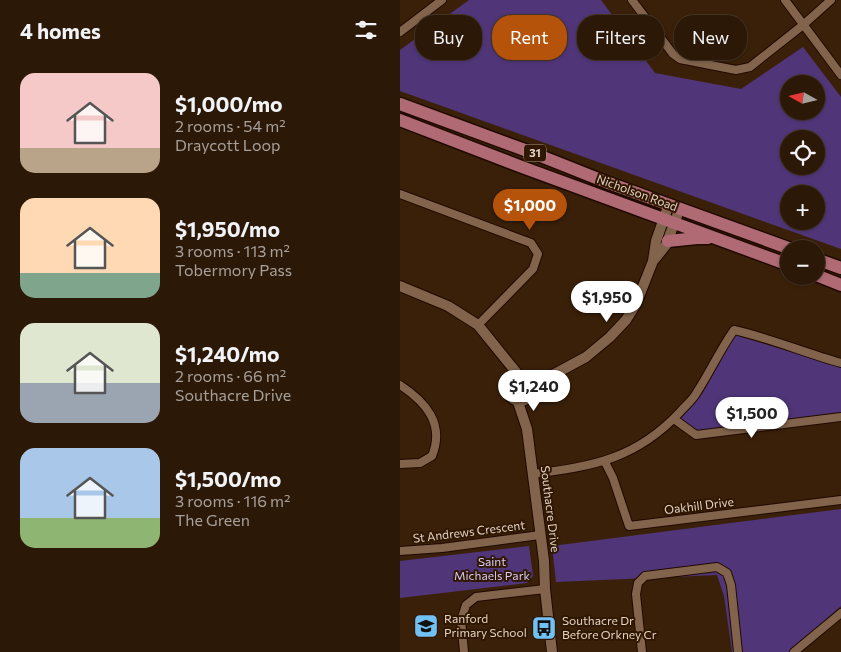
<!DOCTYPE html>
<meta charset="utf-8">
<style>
:root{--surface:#2c1807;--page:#342111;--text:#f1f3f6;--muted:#a6a09b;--line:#483728;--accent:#b45309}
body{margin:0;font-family:Commissioner,sans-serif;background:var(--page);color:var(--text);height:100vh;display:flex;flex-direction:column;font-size:19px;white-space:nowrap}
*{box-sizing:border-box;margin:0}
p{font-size:16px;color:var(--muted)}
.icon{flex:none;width:28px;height:28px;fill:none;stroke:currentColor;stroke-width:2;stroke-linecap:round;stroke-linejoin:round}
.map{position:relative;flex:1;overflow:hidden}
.drawer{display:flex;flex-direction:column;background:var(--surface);width:400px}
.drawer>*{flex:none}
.top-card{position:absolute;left:15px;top:15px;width:350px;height:45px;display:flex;gap:10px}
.needle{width:32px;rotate:278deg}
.tools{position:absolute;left:380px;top:75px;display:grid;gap:10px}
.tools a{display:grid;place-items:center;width:45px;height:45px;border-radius:50%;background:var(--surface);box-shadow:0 1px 4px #0004,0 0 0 1px var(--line);font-size:25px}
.price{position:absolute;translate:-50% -42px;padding:0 11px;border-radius:18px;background:#fff;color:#222;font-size:16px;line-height:32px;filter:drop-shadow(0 1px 2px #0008)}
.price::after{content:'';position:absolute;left:50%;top:30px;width:15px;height:11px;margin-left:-8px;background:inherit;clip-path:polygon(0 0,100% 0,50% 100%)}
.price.on{background:var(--accent);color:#fff}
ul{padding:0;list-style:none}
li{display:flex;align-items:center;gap:15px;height:125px;padding:0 20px}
li span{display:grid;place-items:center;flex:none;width:140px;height:100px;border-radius:15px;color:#555}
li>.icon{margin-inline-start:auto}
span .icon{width:60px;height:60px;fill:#fffc;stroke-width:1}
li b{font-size:21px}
h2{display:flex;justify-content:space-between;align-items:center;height:60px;padding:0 20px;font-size:21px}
.chip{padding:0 18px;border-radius:20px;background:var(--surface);box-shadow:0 1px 4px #0004,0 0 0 1px var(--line);font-size:18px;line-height:45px}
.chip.on{background:var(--accent);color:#fff}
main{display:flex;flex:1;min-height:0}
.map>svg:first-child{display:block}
.green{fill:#503679;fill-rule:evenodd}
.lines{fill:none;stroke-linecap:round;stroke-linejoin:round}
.minor-casing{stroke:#200900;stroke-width:10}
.tertiary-casing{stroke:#200900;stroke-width:12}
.primary-casing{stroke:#200900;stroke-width:15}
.minor{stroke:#82644c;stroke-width:8}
.tertiary{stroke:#82644c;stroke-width:10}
.primary{stroke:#af6a74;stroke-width:12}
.labels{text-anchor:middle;stroke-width:4;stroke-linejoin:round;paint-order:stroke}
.shield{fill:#2f1701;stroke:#ad998a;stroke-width:1}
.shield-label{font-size:11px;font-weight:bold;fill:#e3d1c4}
.street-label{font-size:12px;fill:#e3d1c4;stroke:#2f1701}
.park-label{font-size:12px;fill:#d9caf9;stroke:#2f1701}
.poi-label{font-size:12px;fill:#e3d1c4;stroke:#2f1701;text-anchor:start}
</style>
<main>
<section class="drawer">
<h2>4 homes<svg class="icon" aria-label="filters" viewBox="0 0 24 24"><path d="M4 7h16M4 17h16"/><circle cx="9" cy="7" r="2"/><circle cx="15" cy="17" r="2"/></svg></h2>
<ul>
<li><span style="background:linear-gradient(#f6c9c9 75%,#b9a48a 0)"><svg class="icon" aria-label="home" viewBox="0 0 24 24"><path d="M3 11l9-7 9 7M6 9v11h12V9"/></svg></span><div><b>$1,000/mo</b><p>2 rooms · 54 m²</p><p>Draycott Loop</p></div></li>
<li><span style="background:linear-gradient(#ffd9b3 75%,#7fa58c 0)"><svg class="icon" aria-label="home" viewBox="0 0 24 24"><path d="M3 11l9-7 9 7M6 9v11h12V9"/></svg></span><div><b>$1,950/mo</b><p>3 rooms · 113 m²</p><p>Tobermory Pass</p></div></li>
<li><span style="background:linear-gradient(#dfe7d0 60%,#9aa5b1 0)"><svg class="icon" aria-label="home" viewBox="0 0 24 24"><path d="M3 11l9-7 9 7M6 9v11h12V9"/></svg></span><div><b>$1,240/mo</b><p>2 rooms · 66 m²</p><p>Southacre Drive</p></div></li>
<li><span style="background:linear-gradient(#a9c7e8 70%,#8fb573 0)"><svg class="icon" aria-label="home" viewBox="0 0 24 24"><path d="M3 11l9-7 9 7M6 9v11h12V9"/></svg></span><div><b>$1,500/mo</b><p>3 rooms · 116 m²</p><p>The Green</p></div></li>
</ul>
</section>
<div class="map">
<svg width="441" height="652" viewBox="0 0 441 652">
<rect width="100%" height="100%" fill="#3a2009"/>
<!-- green -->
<path class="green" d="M69 0H201L255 73 341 89 403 47 441 97V249L0 91V50ZM389 84H416V111H389ZM389 139H416V166H389ZM389 194H416V221H389Z
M335 335 441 367V414L293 432 279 420 302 394Z
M441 509V606L389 652H332L324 596 317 575 156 582 152 546Z
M129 546 133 576 127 583 0 598V561Z"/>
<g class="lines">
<defs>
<path id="minor" d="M232 0 273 54 280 59 336 70 350 67 403 25 431 0
M385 0 441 75
M0 32 42 0
M0 194 131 243 138 254 133 269 78 325
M0 385C26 402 45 424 32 456L20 463 0 464
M274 419 296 435 441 417
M205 462 213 478 229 526 441 500
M133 474C194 466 236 459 280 412 285 406 293 400 297 392 310 372 320 350 334 330 370 338 405 353 441 363
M0 551 42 548 140 535
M64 652 61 620 66 605 76 597 145 589
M242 652 236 594 238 583 245 576 317 567 327 573 331 585 338 652
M394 652 441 613"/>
<path id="tertiary" d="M254 260 266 245 280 208
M0 286 48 306 78 325 120 377
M108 389a12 12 0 1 1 24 0a12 12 0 1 1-24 0Z
M132 389 149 377 186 357 210 337 226 320 236 304 253 261 256 241 269 204
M118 402 127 429 144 561 145 589 152 652"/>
<path id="primary" d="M0 104 133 153 206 182 391 249
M0 120 122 167 389 265
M268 241 297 238H308
M416 259 441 268
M416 275 441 285"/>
</defs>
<!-- minor casing -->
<use href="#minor" class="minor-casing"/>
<!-- tertiary casing -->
<use href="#tertiary" class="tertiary-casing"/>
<!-- primary casing -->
<use href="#primary" class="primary-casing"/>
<!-- minor -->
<use href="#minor" class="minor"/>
<!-- tertiary -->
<use href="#tertiary" class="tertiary"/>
<!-- primary -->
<use href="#primary" class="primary"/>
</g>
<!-- icons -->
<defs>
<symbol id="school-square" viewBox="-11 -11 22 22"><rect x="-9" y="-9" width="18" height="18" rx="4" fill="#72c1f5" stroke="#2f1701"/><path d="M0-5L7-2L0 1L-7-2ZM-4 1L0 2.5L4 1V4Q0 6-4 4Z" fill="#111"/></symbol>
<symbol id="bus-square" viewBox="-11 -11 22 22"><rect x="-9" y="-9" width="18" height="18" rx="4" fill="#72c1f5" stroke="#2f1701"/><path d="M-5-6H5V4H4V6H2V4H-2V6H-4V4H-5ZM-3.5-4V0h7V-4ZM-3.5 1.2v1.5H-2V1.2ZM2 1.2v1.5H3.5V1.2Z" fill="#111"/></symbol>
</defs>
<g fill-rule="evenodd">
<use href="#school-square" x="12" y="612" width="28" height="28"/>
<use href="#bus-square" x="130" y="614" width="28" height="28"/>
</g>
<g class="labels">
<!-- shield labels -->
<rect class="shield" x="124" y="144.5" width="22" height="17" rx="4"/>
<g class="shield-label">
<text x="135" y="157">31</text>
</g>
<!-- street labels -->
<g class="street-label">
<text transform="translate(237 193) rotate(20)" y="4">Nicholson Road</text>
<text transform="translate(299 506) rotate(-7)" y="4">Oakhill Drive</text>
<text transform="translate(150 509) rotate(83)" y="4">Southacre Drive</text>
<text transform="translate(69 532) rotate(-7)" y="4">St Andrews Crescent</text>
</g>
<!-- park labels -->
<g class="park-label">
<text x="92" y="566">Saint<tspan x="92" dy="14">Michaels Park</tspan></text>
</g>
<!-- poi labels -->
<g class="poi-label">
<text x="44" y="623">Ranford<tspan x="44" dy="14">Primary School</tspan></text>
<text x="162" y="625">Southacre Dr<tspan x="162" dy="14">Before Orkney Cr</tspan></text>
</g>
</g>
</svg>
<div class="tools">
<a><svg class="needle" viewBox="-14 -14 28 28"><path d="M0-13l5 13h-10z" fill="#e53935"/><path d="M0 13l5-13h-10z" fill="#a6a09b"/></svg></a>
<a><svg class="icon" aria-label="locate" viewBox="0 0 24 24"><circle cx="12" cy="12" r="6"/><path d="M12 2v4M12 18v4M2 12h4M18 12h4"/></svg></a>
<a>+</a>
<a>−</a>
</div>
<b class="price on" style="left:130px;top:231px">$1,000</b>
<b class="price" style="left:207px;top:323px">$1,950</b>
<b class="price" style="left:134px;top:412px">$1,240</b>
<b class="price" style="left:352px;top:439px">$1,500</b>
<div class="top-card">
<a class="chip">Buy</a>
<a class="chip on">Rent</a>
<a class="chip">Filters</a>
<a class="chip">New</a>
</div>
</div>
</main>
